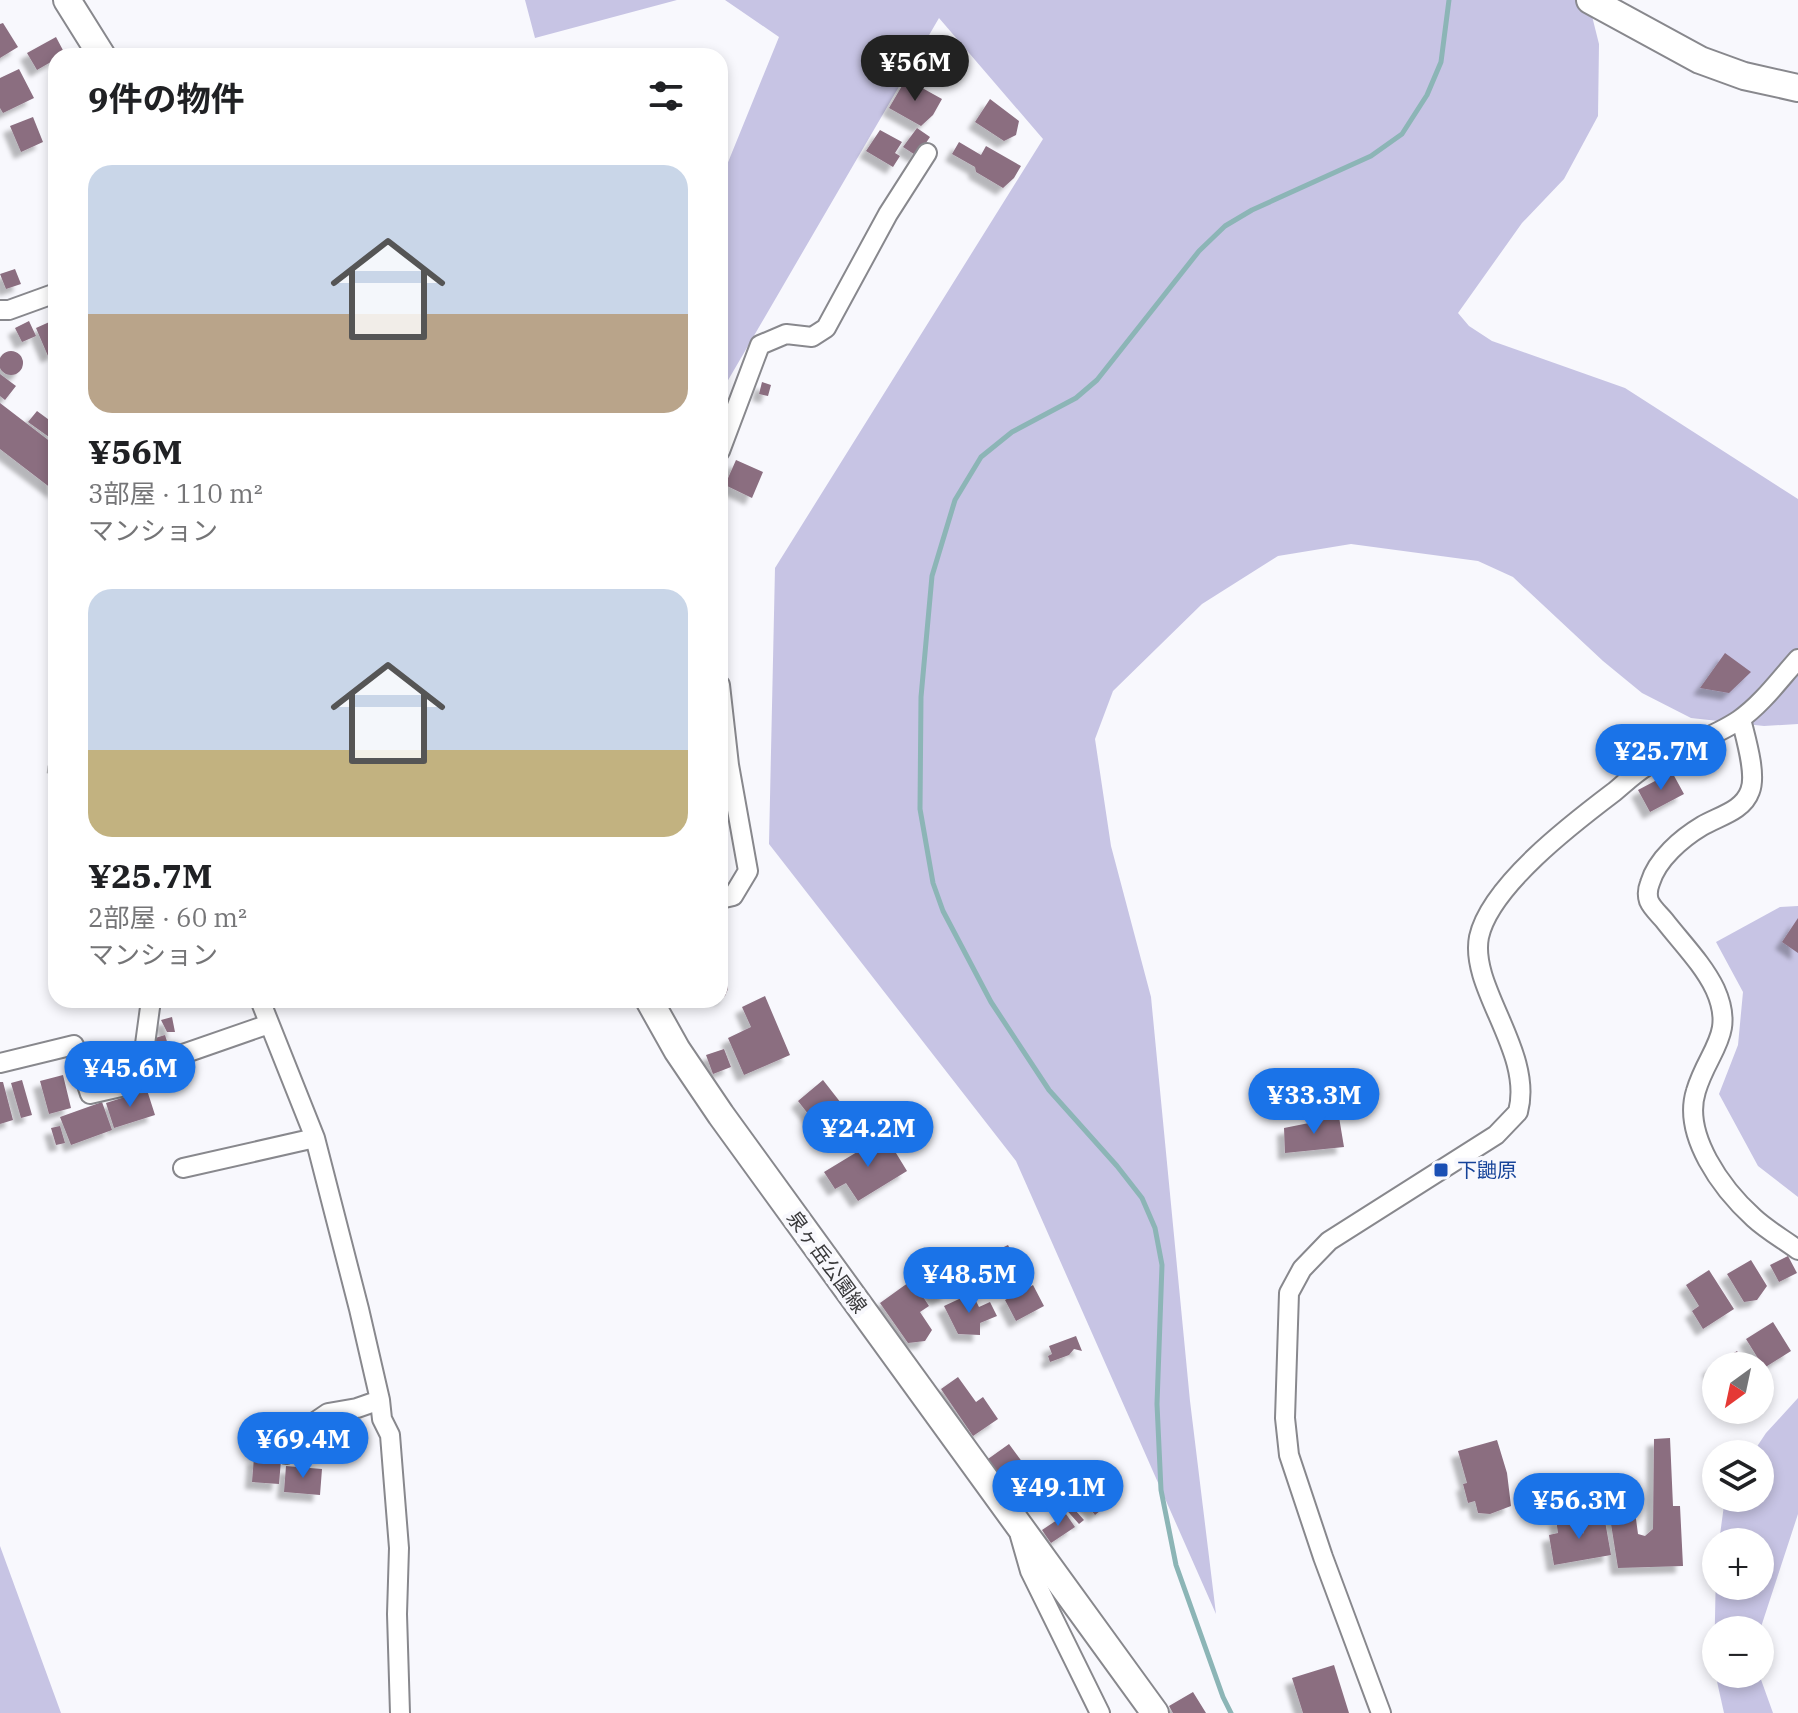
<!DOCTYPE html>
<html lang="ja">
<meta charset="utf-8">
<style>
:root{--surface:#fff;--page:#f6f6f6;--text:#202124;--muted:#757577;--accent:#1a73e8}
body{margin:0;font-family:"IBM Plex Serif","Noto Sans JP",serif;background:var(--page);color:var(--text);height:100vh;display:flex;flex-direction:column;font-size:30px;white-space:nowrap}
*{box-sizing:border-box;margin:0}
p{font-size:26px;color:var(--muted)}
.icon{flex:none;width:44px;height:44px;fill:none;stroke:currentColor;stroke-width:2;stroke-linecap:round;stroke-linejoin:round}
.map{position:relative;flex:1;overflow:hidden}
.details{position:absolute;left:48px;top:48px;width:680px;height:960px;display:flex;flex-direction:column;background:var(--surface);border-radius:24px;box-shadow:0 4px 12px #0003}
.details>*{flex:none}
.needle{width:52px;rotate:213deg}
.controls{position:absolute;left:1702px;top:1352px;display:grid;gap:16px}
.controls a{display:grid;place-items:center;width:72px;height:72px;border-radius:50%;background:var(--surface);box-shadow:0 4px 12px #0003;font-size:40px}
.price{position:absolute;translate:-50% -68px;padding:0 18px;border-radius:28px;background:var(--accent);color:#fff;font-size:26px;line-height:52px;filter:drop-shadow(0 2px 4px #0008)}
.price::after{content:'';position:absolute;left:50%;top:48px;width:24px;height:18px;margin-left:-12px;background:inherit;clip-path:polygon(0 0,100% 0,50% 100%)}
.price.selected{background:#222;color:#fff}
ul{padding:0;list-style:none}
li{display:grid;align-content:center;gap:16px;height:424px;padding:0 40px}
li span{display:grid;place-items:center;height:248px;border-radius:24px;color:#555}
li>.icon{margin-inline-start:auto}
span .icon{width:144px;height:144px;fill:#fffc;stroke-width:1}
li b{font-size:34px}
h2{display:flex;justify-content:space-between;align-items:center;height:96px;padding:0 40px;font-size:34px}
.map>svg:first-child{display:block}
.forest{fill:#c7c4e4}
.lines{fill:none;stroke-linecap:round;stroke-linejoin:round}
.stream{stroke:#8cb5b6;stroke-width:5}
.building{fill:#8b6e80;filter:url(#shadow)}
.minor-casing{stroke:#88888d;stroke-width:22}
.secondary-casing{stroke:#88888d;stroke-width:30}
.path{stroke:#bcbcc0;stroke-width:3;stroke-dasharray:8 4;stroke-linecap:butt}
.minor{stroke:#fff;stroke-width:18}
.secondary{stroke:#fff;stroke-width:26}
.transit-dot{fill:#1a4fb4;stroke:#f8f8fd;stroke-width:3}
.labels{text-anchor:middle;stroke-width:8;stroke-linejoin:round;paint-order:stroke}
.transit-label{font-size:20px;fill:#164399;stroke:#f8f8fd;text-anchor:start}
.street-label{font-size:20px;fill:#38383a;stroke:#f8f8fd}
</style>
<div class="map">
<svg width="1798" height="1713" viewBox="0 0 1798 1713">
<defs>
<filter id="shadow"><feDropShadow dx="-7" dy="7" stdDeviation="2" flood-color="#0004"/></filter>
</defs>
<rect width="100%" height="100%" fill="#f8f8fd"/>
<!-- forest -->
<path class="forest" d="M525 0H677L535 38Z
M725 0H1588L1599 44 1598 116 1564 179 1522 223 1458 313 1469 326 1492 341 1625 388 1798 499V724L1764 726 1691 718 1642 693 1603 661 1513 577 1478 561 1351 544 1278 556 1202 604 1113 691 1095 739 1111 846 1151 997 1190 1401 1216 1614 1016 1161 769 844 775 568 1043 139 939 18 720 394V182L779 37Z
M1798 906V1197L1758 1166 1719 1094 1738 1045 1743 992 1716 942 1780 907Z
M1798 1398V1514L1760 1630H1716V1674H1759L1773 1713H1724L1714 1668 1716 1567V1586H1760V1542H1719L1725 1498H1760V1454H1752L1766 1433Z
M0 1546 61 1713H0Z"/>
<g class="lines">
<!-- stream -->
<path class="stream" d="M1231 1713 1223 1697 1176 1565 1161 1490 1157 1404 1162 1265 1155 1228 1142 1198 1117 1166 1049 1090 991 1002 943 911 933 883 920 809 921 697 932 576 955 500 981 457 1012 432 1076 398 1097 380 1199 251 1225 226 1252 210 1371 156 1402 134 1427 95 1441 62 1449 0"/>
</g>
<!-- building -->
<path class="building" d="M3 23 18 47 0 58V24Z
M56 37 65 54 56 56V59L37 70 27 53Z
M19 69 34 98 3 113 0 108V78Z
M906 79 942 99 933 115 921 126 889 108Z
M990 99 1019 121 1016 135 1004 141 975 122Z
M33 117 43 142 21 152 10 126Z
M917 128 930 137 917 156 903 147Z
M880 130 902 142 895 153 900 156 893 167 866 151Z
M959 142 981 155 986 146 1021 166 1014 178 1003 188 976 172 975 167 952 154Z
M15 269 21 284 6 289 0 274Z
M56 319V352L48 356 36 328Z
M29 321 36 336 22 342 15 328Z
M-1 363a12 12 0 1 1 24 0a12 12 0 1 1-24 0Z
M0 374 16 386 5 400 0 396Z
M762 382 771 385 768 396 759 394Z
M0 403 56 446V492L0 449Z
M37 411 56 425V442L28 422Z
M736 460 763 472 752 498 725 485Z
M1725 653 1751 672 1729 693 1700 688Z
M1672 772 1684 794 1650 812 1638 790Z
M1798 918V953L1782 942Z
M720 961 728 989 725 996 720 999Z
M765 996 790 1055 744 1075 728 1038 751 1027 742 1007Z
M172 1017 175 1032H167L161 1020Z
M165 1035 170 1051 157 1055 152 1039Z
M110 1049 111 1061 88 1064 86 1052Z
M724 1049 731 1067 713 1074 706 1055Z
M63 1075 71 1108 49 1114 40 1081Z
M22 1080 32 1115 21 1118 11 1083Z
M823 1080 848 1112 823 1133 798 1101Z
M0 1082H3L13 1120 0 1124Z
M147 1090 155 1115 114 1128 106 1103Z
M102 1102 112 1130 71 1145 60 1117Z
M1339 1117 1344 1147 1285 1153 1284 1128Z
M60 1126 65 1143 56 1145 51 1128Z
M885 1135 907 1171 858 1201 846 1183 835 1189 824 1172Z
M1008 1245 1019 1266 994 1279 983 1257Z
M1788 1256 1797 1273 1779 1282 1770 1265Z
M971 1260 977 1274 970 1282 952 1286 946 1272Z
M1751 1260 1767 1286 1757 1300 1744 1302 1727 1274Z
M1709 1270 1734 1309 1703 1329 1692 1311 1699 1306 1686 1285Z
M938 1274 949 1293 938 1299 931 1295 924 1281Z
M1024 1276 1028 1283 1015 1291 1011 1283Z
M912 1280 929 1306 920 1312 932 1330 925 1341 908 1343 880 1303Z
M1033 1285 1044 1306 1016 1321 1005 1300Z
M972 1293 979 1307 990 1302 997 1316 980 1323V1335L958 1334 944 1306Z
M1773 1322 1791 1351 1764 1368 1746 1339Z
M1076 1336 1082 1351 1074 1349 1069 1355 1050 1362 1048 1356 1052 1354 1049 1346Z
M1737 1351 1747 1366H1716V1378L1709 1368Z
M958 1377 976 1402 983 1397 998 1419 973 1436 941 1389Z
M256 1422H299L294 1434 282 1448 256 1447Z
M1670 1438 1673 1506H1680L1683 1566 1618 1568 1608 1505 1634 1504 1638 1534 1645 1536 1653 1529 1654 1439Z
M1497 1440 1507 1473 1511 1506 1490 1514 1478 1513 1475 1501 1468 1503 1463 1484 1467 1483 1458 1451Z
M1009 1444 1031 1474 1036 1471 1043 1481 1033 1499 1020 1503 988 1459Z
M254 1457 281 1460 279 1484 252 1482Z
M286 1466 322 1469 320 1495 284 1492Z
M1085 1488 1095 1503 1101 1499 1106 1506 1095 1515 1078 1493Z
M1067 1501 1084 1520 1079 1524 1062 1505Z
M1066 1514 1075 1527 1051 1543 1042 1530Z
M1579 1515 1583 1534 1586 1524 1605 1521 1611 1555 1554 1565 1549 1535 1558 1533 1556 1519Z
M1334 1665 1349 1713H1303L1292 1678Z
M1193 1692 1206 1713H1173L1169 1706Z"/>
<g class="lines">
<defs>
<path id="minor" d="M0 310H9L56 293
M720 451 760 345 786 334 812 337 826 328 888 214 927 153
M720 685 729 765 748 871 733 896 720 899
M1741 719C1745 736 1757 774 1750 791 1743 811 1719 816 1702 826 1682 838 1657 859 1650 883 1648 888 1647 895 1649 901 1652 908 1659 914 1664 920 1681 942 1703 964 1715 989 1736 1035 1708 1050 1696 1091 1682 1135 1722 1189 1754 1218 1767 1230 1783 1239 1798 1250
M260 1000 315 1138 359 1309 380 1400 382 1419 390 1435 399 1548 397 1614 400 1713
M0 1063 74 1045 90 1094 152 1080 157 1063 269 1024
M82 1070 143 1059 151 1000
M183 1168 315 1138
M286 1454 306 1428 328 1413 357 1408 380 1400
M1020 1536 1030 1571 1100 1713
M1381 1713 1323 1557 1289 1455 1285 1418 1289 1293 1302 1269 1329 1241 1496 1135 1518 1112C1534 1052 1469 988 1479 937 1490 886 1573 823 1614 792 1625 783 1635 773 1647 766 1676 748 1711 739 1739 720 1762 704 1780 679 1798 659"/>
<path id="secondary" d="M67 0 102 56
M1590 0 1700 60 1744 76 1798 88
M649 1000 677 1050 721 1115 1155 1713"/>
</defs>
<!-- minor casing -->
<use href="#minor" class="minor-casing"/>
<!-- secondary casing -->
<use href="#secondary" class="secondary-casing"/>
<!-- path -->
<path class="path" d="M56 706 48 775 56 776"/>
<!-- minor -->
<use href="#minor" class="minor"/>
<!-- secondary -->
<use href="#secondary" class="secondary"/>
</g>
<!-- markers -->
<rect class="transit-dot" x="1433" y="1162" width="16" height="16" rx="4"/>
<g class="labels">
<!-- transit labels -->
<g class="transit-label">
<text x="1457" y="1177">下鼬原</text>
</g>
<!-- street labels -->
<g class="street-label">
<text transform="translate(827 1262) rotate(54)" y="7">泉ヶ岳公園線</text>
</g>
</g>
</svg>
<div class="controls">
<a><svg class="needle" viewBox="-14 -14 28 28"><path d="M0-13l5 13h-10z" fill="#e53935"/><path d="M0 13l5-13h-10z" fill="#757577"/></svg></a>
<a><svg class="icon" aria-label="layers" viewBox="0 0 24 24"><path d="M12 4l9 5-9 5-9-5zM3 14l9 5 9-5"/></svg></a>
<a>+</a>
<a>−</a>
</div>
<b class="price selected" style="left:915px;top:103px">¥56M</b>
<b class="price" style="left:1661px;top:792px">¥25.7M</b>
<b class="price" style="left:130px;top:1109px">¥45.6M</b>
<b class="price" style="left:1314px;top:1136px">¥33.3M</b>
<b class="price" style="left:868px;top:1169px">¥24.2M</b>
<b class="price" style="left:969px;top:1315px">¥48.5M</b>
<b class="price" style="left:303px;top:1480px">¥69.4M</b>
<b class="price" style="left:1058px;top:1528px">¥49.1M</b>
<b class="price" style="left:1579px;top:1541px">¥56.3M</b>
<section class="details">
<h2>9件の物件<svg class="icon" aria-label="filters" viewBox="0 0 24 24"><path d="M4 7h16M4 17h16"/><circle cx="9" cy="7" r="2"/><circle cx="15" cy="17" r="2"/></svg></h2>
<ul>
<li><span style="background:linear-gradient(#c9d6e8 60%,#b9a48a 0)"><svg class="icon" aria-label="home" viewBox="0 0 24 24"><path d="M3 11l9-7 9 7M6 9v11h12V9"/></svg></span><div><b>¥56M</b><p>3部屋 · 110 m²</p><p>マンション</p></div></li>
<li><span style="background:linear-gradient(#c9d6e8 65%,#c2b280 0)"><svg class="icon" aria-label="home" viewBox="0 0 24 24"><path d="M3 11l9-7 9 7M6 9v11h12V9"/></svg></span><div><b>¥25.7M</b><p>2部屋 · 60 m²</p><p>マンション</p></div></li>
</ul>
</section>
</div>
